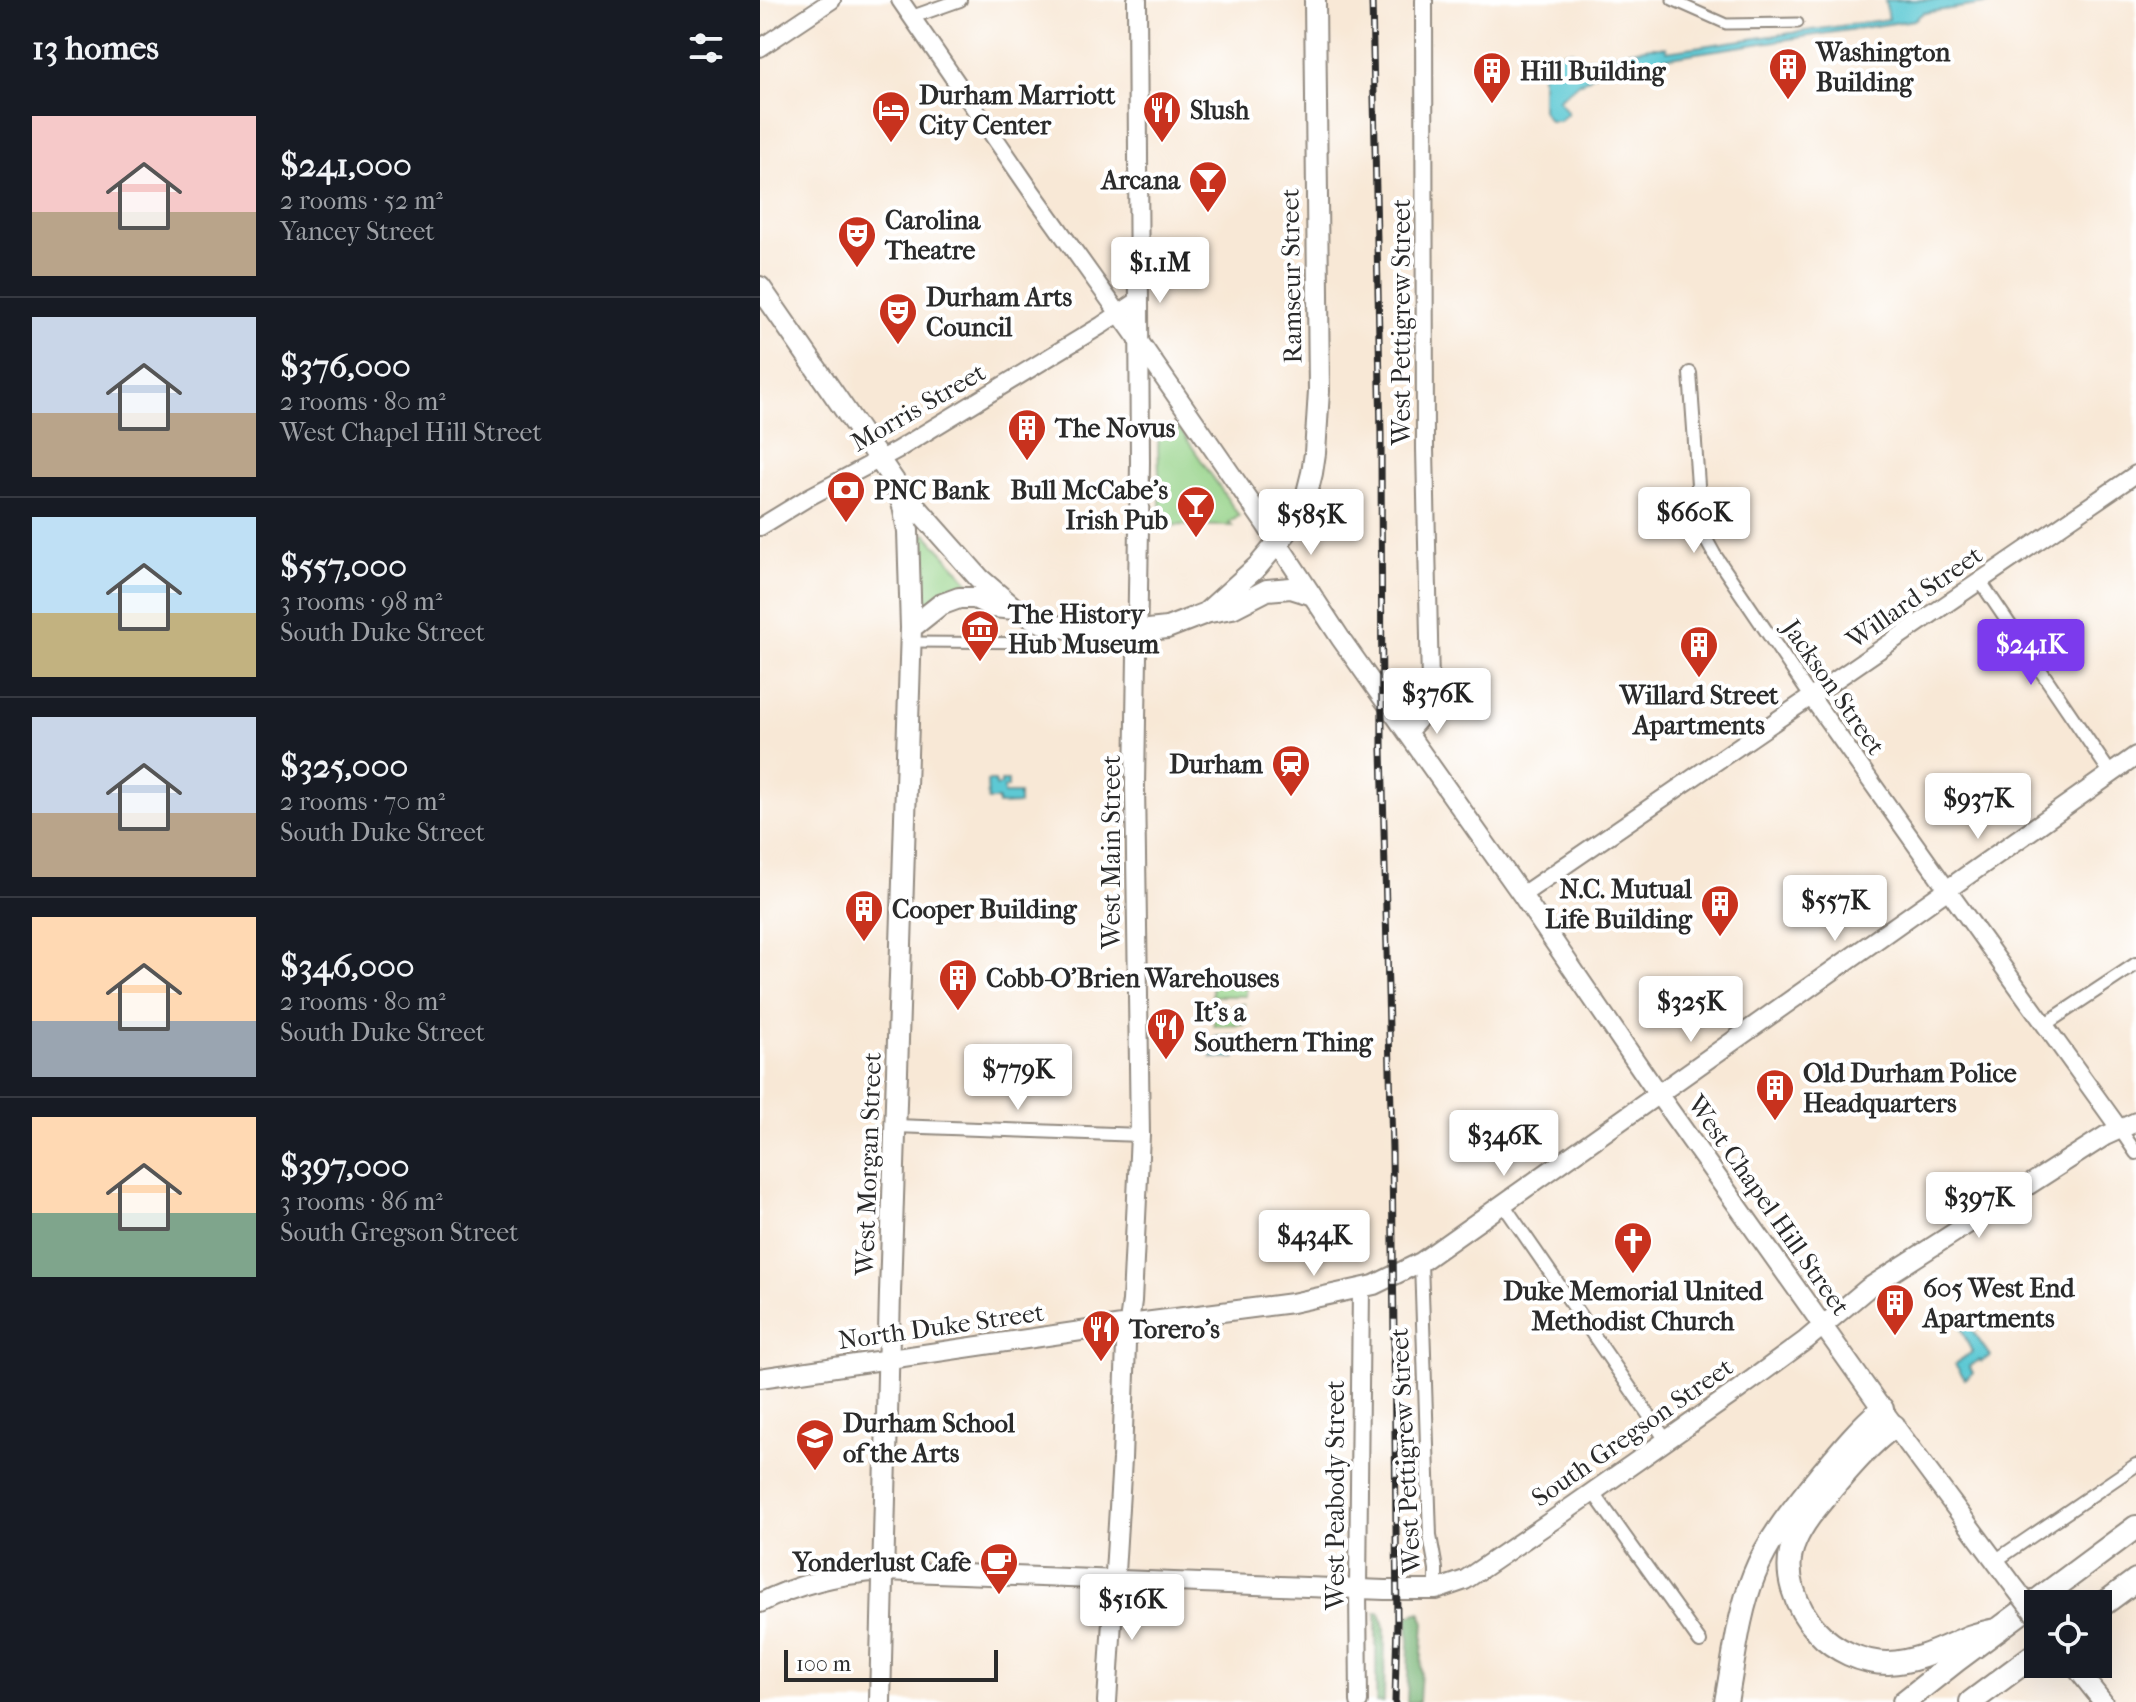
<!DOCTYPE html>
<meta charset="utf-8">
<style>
:root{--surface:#171b24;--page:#242831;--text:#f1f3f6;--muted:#9ea1a6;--line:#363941;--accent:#7c3aed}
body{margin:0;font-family:"IM FELL French Canon",serif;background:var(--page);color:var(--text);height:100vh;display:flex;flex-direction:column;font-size:30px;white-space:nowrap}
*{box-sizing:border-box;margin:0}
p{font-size:26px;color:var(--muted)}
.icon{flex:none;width:44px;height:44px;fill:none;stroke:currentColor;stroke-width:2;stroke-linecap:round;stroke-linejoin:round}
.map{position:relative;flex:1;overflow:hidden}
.sheet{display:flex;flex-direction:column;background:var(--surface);width:760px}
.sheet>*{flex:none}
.tools{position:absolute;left:1264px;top:1590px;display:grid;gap:16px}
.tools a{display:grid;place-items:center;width:88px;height:88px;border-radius:0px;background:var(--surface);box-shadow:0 8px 32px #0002;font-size:40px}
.scale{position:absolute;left:24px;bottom:20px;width:214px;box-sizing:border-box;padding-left:8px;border:4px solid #2b2b2b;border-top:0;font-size:22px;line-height:28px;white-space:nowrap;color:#2b2b2b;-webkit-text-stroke:6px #fff;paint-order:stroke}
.price{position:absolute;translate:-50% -68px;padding:0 18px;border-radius:8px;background:#fff;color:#222;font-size:26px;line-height:52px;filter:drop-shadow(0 2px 4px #0008)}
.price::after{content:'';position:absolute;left:50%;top:48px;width:24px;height:18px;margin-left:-12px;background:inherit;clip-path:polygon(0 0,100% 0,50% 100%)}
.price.on{background:var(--accent);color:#fff}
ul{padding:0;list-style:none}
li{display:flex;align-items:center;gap:24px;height:200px;padding:0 32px}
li+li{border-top:2px solid var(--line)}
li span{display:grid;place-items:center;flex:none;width:224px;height:160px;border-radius:0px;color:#555}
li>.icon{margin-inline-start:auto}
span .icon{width:96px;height:96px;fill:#fffc;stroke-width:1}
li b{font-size:34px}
h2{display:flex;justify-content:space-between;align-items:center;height:96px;padding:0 32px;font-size:34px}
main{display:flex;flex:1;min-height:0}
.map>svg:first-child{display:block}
.green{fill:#94d287;stroke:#607e59;stroke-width:2}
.forest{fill:#77b474;stroke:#517050;stroke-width:2}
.water{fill:#5dc9d4;stroke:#447a80;stroke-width:2}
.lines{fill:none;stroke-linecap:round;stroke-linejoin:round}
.pedestrian-casing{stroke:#928a80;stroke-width:13}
.minor-casing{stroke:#928a80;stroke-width:16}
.tertiary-casing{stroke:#928a80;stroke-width:20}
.secondary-casing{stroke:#928a80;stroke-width:22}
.primary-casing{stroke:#928a80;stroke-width:24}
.motorway-casing{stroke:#928a80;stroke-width:26}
.pedestrian{stroke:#fff;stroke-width:9}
.minor{stroke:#fff;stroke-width:12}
.tertiary{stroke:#fff;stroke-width:16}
.secondary{stroke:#fff;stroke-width:18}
.primary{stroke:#fff;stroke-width:20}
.motorway{stroke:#fff;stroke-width:22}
.rail-casing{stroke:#2b2b2b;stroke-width:7}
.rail{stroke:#fff;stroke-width:4;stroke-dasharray:12;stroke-linecap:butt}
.secondary-bridge-casing{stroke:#928a80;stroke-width:22;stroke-linecap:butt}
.secondary-bridge{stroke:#fff;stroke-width:18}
.labels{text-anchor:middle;stroke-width:8;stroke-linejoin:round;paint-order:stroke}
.poi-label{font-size:26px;font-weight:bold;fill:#2b2b2b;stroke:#fff;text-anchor:start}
.street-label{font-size:26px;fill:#2b2b2b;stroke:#fff}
</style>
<main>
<section class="sheet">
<h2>13 homes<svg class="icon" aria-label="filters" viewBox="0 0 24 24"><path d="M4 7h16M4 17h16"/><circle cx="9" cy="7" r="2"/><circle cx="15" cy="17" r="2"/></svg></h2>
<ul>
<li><span style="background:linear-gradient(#f6c9c9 60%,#b9a48a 0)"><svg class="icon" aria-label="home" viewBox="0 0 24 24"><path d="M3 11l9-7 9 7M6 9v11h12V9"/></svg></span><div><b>$241,000</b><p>2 rooms · 52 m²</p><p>Yancey Street</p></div></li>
<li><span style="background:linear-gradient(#c9d6e8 60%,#b9a48a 0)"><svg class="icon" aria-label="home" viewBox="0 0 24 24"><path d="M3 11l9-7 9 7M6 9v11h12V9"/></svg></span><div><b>$376,000</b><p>2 rooms · 80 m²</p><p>West Chapel Hill Street</p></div></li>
<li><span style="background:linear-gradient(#bfe0f5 60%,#c2b280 0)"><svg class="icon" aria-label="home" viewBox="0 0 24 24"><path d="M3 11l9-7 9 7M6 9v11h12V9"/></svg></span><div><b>$557,000</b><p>3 rooms · 98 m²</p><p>South Duke Street</p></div></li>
<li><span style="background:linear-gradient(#c9d6e8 60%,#b9a48a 0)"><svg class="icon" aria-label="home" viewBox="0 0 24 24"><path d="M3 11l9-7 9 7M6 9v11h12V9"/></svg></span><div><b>$325,000</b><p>2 rooms · 70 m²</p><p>South Duke Street</p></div></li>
<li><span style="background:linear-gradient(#ffd9b3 65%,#9aa5b1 0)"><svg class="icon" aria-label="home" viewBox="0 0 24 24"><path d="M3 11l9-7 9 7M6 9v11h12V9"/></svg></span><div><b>$346,000</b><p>2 rooms · 80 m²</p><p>South Duke Street</p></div></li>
<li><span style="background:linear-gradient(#ffd9b3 60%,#7fa58c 0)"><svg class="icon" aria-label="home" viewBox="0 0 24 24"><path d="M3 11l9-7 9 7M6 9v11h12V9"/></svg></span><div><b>$397,000</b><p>3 rooms · 86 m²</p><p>South Gregson Street</p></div></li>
</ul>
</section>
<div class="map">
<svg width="1376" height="1702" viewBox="0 0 1376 1702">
<rect width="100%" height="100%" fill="#fff"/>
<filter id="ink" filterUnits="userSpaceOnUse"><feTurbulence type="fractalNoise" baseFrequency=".0125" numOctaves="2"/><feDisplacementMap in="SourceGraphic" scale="16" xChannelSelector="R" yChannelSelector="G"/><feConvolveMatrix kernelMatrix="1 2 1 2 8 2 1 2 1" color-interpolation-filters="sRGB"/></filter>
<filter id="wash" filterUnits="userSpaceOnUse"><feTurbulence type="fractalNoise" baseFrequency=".006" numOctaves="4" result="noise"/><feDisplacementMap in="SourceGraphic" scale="32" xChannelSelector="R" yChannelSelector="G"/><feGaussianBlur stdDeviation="1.8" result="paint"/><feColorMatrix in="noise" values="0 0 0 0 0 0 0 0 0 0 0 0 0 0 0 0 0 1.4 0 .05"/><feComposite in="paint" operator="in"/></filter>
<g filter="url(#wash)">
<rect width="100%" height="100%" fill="#f8e8d6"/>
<!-- green -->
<path class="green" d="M410 428 420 429 479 516 469 523 472 526 401 525 398 448 399 434Z
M166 534 215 589 159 609 161 537Z
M486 983V996H452V984Z
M484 1004V1025L454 1026V1010Z"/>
<!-- forest -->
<path class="forest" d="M616 1612H620L625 1629 624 1702H616Z
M660 1612 664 1621 659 1702H647L649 1643 648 1616Z"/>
<!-- water -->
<path class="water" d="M1125 0H1251L1163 13 1154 20 844 67 822 83 821 82 798 99 808 113 799 121H789L782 110V67L793 64V54L812 50 814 61 891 47H906L907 51 1129 19Z
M235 781 236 786 241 785V781H248V787L244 788V794H259V804L238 805V800H228L227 781Z
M475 1036 476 1058H452L456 1037Z
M1207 1323 1230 1356 1221 1362 1219 1360 1209 1366 1213 1373 1205 1379 1195 1364 1212 1352 1201 1328Z"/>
</g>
<g filter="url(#ink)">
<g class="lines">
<defs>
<path id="pedestrian" d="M912 0 966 24 1038 23
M150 642 288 643 297 636 302 627"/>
<path id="minor" d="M152 17 200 0
M930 373 940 513 943 534 954 554 1051 697
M1220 581 1351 774
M1284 1025 1376 964
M135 1126 380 1135
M1359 1128 1376 1153
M743 1204 906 1440
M661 1262 670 1536 676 1569V1590
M833 1492 940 1642
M1235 1561 1376 1465"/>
<path id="tertiary" d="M140 0 272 192 380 343
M0 48 72 0
M0 527 49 497 137 450 342 325 379 300
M1051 697 1187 889 1359 1128
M647 732C664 718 669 705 670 684L665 449 664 0
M762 895 1376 474
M599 1702 598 1588 601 1288"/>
<path id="secondary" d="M380 343 504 522 581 639 762 895 898 1094 1122 1409 1256 1589
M0 1378 369 1324 532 1303 614 1285 661 1262 1376 756
M0 1603C39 1583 80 1574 124 1571L625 1590H676L705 1580 793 1520 971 1395 1046 1340 1108 1288 1345 1136 1376 1122
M1313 1664 1343 1702
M347 1702 362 1459 366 1344 372 1301 380 1135 375 785 380 462 377 0"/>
<path id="primary" d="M0 287 134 481 143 506 148 531 151 628 130 1293 120 1702
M142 491 219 578 255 609 283 623 322 631 361 633 407 628 446 613 498 566 530 528 547 493 552 473 555 453 559 391 555 0
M450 612 472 608 507 590 531 588 550 594
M151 628 180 605 199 598H215L233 607 255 609"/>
<path id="motorway" d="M1134 1426C1111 1443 1093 1464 1074 1486 1060 1503 1044 1520 1035 1541 1021 1571 1036 1609 1057 1631 1074 1650 1102 1663 1128 1663 1158 1662 1183 1648 1209 1637 1218 1633 1229 1632 1239 1629
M1338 1608 1376 1580
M966 1702C974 1660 978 1615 994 1575 1008 1539 1035 1507 1059 1477 1079 1453 1098 1429 1122 1409
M1144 1702 1197 1660 1376 1527
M1211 1702 1278 1652"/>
</defs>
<!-- pedestrian casing -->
<use href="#pedestrian" class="pedestrian-casing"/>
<!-- minor casing -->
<use href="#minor" class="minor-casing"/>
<!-- tertiary casing -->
<use href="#tertiary" class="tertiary-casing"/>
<!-- secondary casing -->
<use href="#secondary" class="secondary-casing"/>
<!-- primary casing -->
<use href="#primary" class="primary-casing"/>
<!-- motorway casing -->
<use href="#motorway" class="motorway-casing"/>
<!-- pedestrian -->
<use href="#pedestrian" class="pedestrian"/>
<!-- minor -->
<use href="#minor" class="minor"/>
<!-- tertiary -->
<use href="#tertiary" class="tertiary"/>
<!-- secondary -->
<use href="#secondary" class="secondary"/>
<!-- primary -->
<use href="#primary" class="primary"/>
<!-- motorway -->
<use href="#motorway" class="motorway"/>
<defs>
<path id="rail" d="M612 0 621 434 622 749 632 1150 637 1620 635 1702"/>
</defs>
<!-- rail casing -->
<use href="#rail" class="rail-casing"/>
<!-- rail -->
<use href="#rail" class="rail"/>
<defs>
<path id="secondary-bridge" d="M1256 1589 1278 1618"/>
</defs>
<!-- secondary-bridge casing -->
<use href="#secondary-bridge" class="secondary-bridge-casing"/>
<!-- secondary-bridge -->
<use href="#secondary-bridge" class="secondary-bridge"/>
</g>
</g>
<!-- icons -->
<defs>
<symbol id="building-pin" viewBox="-11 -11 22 30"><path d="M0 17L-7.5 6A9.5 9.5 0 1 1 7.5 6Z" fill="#c8321e" stroke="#fff"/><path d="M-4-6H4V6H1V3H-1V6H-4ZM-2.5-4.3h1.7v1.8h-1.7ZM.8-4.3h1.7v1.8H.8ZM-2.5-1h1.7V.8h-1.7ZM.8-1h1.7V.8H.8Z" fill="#fff"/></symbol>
<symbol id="hotel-pin" viewBox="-11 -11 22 30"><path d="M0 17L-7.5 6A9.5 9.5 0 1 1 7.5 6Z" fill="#c8321e" stroke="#fff"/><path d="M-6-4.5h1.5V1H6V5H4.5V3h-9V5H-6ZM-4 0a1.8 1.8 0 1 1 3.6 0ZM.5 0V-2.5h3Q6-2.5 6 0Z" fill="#fff"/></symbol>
<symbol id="restaurant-pin" viewBox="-11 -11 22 30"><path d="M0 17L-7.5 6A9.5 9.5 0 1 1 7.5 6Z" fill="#c8321e" stroke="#fff"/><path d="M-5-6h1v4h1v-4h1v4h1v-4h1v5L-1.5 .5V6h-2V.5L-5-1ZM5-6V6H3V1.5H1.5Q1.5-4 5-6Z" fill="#fff"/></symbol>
<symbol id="bar-pin" viewBox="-11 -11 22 30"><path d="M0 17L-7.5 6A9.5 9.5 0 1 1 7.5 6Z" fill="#c8321e" stroke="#fff"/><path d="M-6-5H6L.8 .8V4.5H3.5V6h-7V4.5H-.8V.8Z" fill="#fff"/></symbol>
<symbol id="theatre-pin" viewBox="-11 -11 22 30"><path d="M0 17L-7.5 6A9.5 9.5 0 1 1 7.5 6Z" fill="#c8321e" stroke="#fff"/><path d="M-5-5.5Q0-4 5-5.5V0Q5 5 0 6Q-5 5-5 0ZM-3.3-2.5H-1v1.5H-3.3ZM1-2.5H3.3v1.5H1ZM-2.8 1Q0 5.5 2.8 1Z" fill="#fff"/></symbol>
<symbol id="bank-pin" viewBox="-11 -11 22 30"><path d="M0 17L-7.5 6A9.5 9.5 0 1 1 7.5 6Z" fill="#c8321e" stroke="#fff"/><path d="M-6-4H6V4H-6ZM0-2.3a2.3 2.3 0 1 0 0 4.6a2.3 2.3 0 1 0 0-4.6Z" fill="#fff"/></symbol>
<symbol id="museum-pin" viewBox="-11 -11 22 30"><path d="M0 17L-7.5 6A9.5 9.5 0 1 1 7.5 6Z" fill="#c8321e" stroke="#fff"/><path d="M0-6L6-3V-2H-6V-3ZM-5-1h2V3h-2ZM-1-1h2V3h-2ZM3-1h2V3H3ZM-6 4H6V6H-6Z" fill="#fff"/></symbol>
<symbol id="station-pin" viewBox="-11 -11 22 30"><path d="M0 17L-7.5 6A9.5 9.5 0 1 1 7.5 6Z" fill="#c8321e" stroke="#fff"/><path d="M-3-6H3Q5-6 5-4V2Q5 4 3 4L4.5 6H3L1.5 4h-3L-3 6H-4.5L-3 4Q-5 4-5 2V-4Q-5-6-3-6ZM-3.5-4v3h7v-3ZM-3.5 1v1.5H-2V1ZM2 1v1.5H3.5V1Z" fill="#fff"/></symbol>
<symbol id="church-pin" viewBox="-11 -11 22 30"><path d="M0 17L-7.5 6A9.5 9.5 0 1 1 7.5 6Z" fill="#c8321e" stroke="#fff"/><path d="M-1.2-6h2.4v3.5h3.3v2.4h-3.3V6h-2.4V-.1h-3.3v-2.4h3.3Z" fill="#fff"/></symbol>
<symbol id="school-pin" viewBox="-11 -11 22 30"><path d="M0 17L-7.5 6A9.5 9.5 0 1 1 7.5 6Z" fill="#c8321e" stroke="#fff"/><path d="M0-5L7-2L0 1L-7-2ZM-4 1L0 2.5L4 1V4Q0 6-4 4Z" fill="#fff"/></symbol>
<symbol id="cafe-pin" viewBox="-11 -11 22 30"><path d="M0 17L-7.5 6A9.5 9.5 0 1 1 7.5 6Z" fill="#c8321e" stroke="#fff"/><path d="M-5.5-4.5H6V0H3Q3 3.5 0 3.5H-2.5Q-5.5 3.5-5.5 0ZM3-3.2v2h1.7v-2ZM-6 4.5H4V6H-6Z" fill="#fff"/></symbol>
</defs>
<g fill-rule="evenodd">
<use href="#building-pin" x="1006" y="45" width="44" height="60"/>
<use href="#building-pin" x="710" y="49" width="44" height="60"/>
<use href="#hotel-pin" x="109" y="88" width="44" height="60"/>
<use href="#restaurant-pin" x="380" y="88" width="44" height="60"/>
<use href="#bar-pin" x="426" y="158" width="44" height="60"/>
<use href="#theatre-pin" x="75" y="213" width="44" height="60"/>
<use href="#theatre-pin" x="116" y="290" width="44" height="60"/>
<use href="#building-pin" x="245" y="406" width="44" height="60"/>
<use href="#bank-pin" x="64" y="468" width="44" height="60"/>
<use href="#bar-pin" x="414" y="483" width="44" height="60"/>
<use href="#museum-pin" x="198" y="607" width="44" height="60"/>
<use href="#building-pin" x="917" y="623" width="44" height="60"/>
<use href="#station-pin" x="509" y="742" width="44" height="60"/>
<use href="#building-pin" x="938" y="882" width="44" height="60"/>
<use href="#building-pin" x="82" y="887" width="44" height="60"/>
<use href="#building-pin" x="176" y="956" width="44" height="60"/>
<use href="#restaurant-pin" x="384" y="1005" width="44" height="60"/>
<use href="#building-pin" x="993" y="1066" width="44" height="60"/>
<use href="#church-pin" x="851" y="1219" width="44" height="60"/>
<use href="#building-pin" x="1113" y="1281" width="44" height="60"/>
<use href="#restaurant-pin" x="319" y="1307" width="44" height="60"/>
<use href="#school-pin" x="33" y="1416" width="44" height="60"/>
<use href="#cafe-pin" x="217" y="1540" width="44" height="60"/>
</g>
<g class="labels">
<!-- poi labels -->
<g class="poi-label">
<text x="1056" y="61">Washington<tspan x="1056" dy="30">Building</tspan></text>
<text x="760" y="80">Hill Building</text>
<text x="159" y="104">Durham Marriott<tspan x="159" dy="30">City Center</tspan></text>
<text x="430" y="119">Slush</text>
<text x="420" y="189" text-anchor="end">Arcana</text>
<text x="125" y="229">Carolina<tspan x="125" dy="30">Theatre</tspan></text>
<text x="166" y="306">Durham Arts<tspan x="166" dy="30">Council</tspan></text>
<text x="295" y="437">The Novus</text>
<text x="114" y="499">PNC Bank</text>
<text x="408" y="499" text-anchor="end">Bull McCabe's<tspan x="408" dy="30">Irish Pub</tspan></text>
<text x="248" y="623">The History<tspan x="248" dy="30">Hub Museum</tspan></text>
<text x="939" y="704" text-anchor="middle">Willard Street<tspan x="939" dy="30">Apartments</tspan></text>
<text x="503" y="773" text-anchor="end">Durham</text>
<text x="932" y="898" text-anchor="end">N.C. Mutual<tspan x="932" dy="30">Life Building</tspan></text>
<text x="132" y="918">Cooper Building</text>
<text x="226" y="987">Cobb-O'Brien Warehouses</text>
<text x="434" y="1021">It’s a<tspan x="434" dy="30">Southern Thing</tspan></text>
<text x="1043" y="1082">Old Durham Police<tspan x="1043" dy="30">Headquarters</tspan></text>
<text x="1163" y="1297">605 West End<tspan x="1163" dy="30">Apartments</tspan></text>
<text x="873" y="1300" text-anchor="middle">Duke Memorial United<tspan x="873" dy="30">Methodist Church</tspan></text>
<text x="369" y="1338">Torero's</text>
<text x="83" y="1432">Durham School<tspan x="83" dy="30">of the Arts</tspan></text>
<text x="211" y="1571" text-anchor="end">Yonderlust Cafe</text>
</g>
<!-- street labels -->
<g class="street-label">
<text transform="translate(531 276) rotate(-91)" y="9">Ramseur Street</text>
<text transform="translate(641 322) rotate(-90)" y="9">West Pettigrew Street</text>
<text transform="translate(158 407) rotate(-30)" y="9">Morris Street</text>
<text transform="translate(1154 597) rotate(-35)" y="9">Willard Street</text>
<text transform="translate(1074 687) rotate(55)" y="9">Jackson Street</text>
<text transform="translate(351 852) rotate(-90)" y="9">West Main Street</text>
<text transform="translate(108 1164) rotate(-88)" y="9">West Morgan Street</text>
<text transform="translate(1009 1205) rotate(55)" y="9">West Chapel Hill Street</text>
<text transform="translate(181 1326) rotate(-8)" y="9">North Duke Street</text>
<text transform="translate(872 1432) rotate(-35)" y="9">South Gregson Street</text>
<text transform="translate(645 1451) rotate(-93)" y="9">West Pettigrew Street</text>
<text transform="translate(575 1495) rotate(-90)" y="9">West Peabody Street</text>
</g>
</g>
</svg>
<div class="tools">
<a><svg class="icon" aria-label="locate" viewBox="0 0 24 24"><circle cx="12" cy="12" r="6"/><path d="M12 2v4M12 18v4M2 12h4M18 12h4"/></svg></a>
</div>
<div class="scale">100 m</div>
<b class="price" style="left:400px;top:305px">$1.1M</b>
<b class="price" style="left:934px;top:555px">$660K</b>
<b class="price" style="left:551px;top:557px">$585K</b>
<b class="price on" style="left:1271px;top:687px">$241K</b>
<b class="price" style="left:677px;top:736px">$376K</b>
<b class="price" style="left:1218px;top:841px">$937K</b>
<b class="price" style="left:1075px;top:943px">$557K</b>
<b class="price" style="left:931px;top:1044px">$325K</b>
<b class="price" style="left:258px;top:1112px">$779K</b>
<b class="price" style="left:744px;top:1178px">$346K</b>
<b class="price" style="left:1219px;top:1240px">$397K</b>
<b class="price" style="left:554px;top:1278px">$434K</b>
<b class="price" style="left:372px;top:1642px">$516K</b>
</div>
</main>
